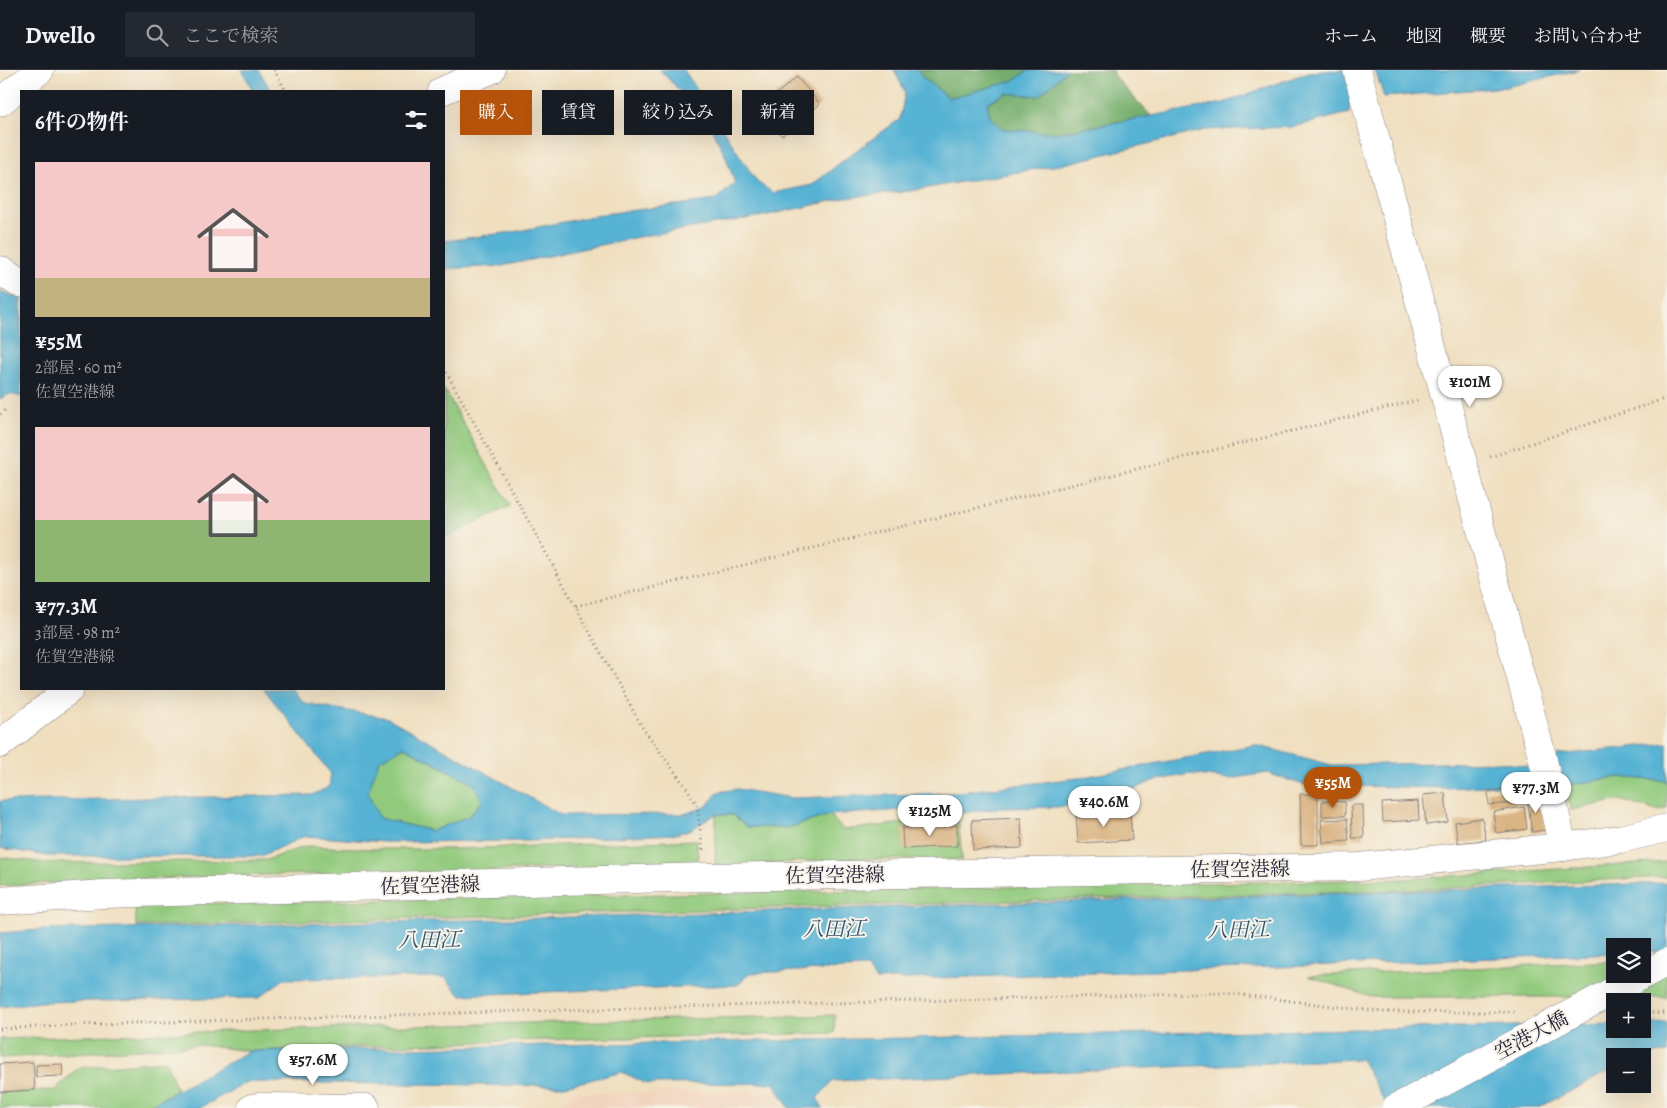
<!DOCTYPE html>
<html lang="ja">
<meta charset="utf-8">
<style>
:root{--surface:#171b24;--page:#242831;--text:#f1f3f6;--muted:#9ea1a6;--line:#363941;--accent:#b45309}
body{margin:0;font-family:Alegreya,"Noto Serif JP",serif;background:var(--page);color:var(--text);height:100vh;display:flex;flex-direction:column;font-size:19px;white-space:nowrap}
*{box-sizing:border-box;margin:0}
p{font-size:16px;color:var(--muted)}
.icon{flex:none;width:28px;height:28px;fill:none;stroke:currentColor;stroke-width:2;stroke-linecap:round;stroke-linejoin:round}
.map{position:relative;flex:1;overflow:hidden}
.side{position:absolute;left:20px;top:20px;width:425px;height:600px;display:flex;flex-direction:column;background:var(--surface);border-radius:0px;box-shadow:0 5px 20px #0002}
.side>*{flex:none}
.banner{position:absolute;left:460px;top:20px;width:475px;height:45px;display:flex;gap:10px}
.tools{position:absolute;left:1606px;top:868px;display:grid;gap:10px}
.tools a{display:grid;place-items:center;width:45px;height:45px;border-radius:0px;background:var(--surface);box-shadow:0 5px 20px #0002;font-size:25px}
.price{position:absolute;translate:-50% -42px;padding:0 11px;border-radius:18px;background:#fff;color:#222;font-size:16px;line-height:32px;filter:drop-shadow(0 1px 2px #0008)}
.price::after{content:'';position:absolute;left:50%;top:30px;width:15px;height:11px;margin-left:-8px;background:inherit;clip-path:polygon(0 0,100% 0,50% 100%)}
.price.active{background:var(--accent);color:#fff}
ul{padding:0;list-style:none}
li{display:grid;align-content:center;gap:10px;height:265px;padding:0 15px}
li span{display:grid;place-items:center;height:155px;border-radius:0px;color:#555}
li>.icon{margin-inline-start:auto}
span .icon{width:90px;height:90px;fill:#fffc;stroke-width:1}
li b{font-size:21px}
h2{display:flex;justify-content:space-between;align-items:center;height:60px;padding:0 15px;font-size:21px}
.chip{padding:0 18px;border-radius:0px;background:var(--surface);box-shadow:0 5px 20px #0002;font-size:18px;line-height:45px}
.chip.active{background:var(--accent);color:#fff}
header{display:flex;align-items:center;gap:30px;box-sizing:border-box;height:70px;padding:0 25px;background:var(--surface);border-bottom:1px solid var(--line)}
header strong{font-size:24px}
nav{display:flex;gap:28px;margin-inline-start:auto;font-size:18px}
.search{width:350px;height:45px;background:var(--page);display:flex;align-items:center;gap:12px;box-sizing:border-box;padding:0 18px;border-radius:0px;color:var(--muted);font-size:19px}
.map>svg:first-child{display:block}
.built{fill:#f2d4be}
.green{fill:#92ca7d;stroke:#5a765c}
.forest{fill:#75ae6c;stroke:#4c6854}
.water{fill:#56b3d4;stroke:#3c6a88;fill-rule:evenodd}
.building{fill:#dab584}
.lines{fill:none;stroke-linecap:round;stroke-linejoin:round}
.minor-casing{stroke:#89807d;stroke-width:29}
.major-casing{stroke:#89807d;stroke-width:29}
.path{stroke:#89807d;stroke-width:3;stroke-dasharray:1 4;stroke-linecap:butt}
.minor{stroke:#fff;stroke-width:28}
.major{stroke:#fff;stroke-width:28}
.major-bridge-casing{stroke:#89807d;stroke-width:29;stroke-linecap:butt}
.major-bridge{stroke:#fff;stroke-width:28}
.labels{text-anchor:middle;stroke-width:4;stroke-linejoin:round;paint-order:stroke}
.street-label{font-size:20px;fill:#22223b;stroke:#f7f3e8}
.water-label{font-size:21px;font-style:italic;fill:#345571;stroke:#f7f3e8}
</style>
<header>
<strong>Dwello</strong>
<div class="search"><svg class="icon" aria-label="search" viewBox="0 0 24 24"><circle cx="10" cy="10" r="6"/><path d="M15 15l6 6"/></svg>ここで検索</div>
<nav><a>ホーム</a><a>地図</a><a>概要</a><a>お問い合わせ</a></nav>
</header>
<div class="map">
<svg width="1667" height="1038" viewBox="0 0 1667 1038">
<rect width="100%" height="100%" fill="#f7f3e8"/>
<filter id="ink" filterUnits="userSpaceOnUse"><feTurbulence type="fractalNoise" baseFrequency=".02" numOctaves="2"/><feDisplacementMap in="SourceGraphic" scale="10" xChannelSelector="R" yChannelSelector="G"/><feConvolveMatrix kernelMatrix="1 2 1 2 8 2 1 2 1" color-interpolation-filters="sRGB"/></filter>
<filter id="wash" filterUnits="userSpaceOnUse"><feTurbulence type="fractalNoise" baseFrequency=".0096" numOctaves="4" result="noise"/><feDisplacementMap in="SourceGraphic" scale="20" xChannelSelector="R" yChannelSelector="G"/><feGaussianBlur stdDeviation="1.12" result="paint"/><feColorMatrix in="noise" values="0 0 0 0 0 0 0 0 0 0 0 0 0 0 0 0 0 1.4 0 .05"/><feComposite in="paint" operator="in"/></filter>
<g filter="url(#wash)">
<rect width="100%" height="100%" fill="#f0dfbf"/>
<!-- built -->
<path class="built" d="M772 1022 782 1038H551L575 1023Z"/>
<!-- green -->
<path class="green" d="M444 319 510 436 444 468Z
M404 677 474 714 482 731 469 746 432 761 379 748 368 723 379 689Z
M1618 707 1667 711V738L1657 741 1620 730 1571 740 1562 716Z
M716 744 733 745 747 757 787 758 830 745 843 760 958 747 962 790 843 789 715 797Z
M697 770 698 793 459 802 266 805 105 810 0 816V787L46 793 266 790 306 776 376 779H458Z
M1667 792V807L1404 820 136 856 135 835 1403 809Z
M1667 888V927H1371L1308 906 1615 891V904H1642L1643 889Z
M835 945 834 963 506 971 249 981 201 975 0 988V969L253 960Z
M166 991 177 1020 145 1038H0V1022L55 1020 78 998Z"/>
<!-- forest -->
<path class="forest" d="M918 0H1029L1013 11 949 28 923 8Z
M1067 0H1112L1114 6 1151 46 1057 63 1002 59 990 47 987 33 1006 23 1039 26Z"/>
<!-- water -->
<path class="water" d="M242 0H259L271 21H253Z
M660 0H684L757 112 773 123 812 115 854 82 900 49 905 22 894 0H918L923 8 949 28 1013 11 1029 0H1067L1039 26 1006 23 987 33 990 47 1002 59 1057 63 1223 33 1309 2 1344 0 1351 19 1349 43 1293 57 1205 60 1064 94 910 121 845 128 763 146 638 167 502 196 444 199V171L513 162 604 144 716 130 735 113 726 87 708 51Z
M1375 0H1579L1506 17 1384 27Z
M0 221 21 229V327L10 324 0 329Z
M264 619H292L304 633 388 648 561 745 684 744 706 737 718 722 737 719 792 728 950 723 1078 708 1255 675 1332 695 1499 692 1531 697 1553 693 1558 685 1667 673V711L1618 707 1562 716 1540 706 1497 715 1449 718 1304 715 1267 703 1229 709 1190 704 1153 711 1112 729 1057 737 1002 738 961 743 931 738 830 745 787 758 747 757 733 745 716 744 692 759 676 764 530 771 384 772 305 766 261 786H48L0 778V731L312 725 329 717 331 704ZM404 677 474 714 482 731 469 746 432 761 379 748 368 723 379 690Z
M1667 813V881L1643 882 1642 876H1615V883L1307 896 876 910 867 898 750 903 737 915 460 925 445 907 284 909 258 928 40 932 0 937V863L38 860 510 849Z
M1667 953V983C1649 984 1633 986 1615 986V998L1538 1038H1388L1361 989 833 1011 817 1028 823 1038H789L774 1013 647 1014 622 1002 565 1016 247 1012 200 1038H145L249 981 1615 954V959H1642L1643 954Z"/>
<g id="blocks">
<!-- building -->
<path class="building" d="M797 7 820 34 782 66 759 38Z
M1513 718 1514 733 1489 735 1488 721Z
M1445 723 1448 752 1426 755 1423 725Z
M1300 724H1318V775H1301Z
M1541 725 1546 760 1532 762 1527 727Z
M1322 731 1345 732V746H1322Z
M1418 731 1419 750 1383 752 1382 733Z
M1351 735H1363L1364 768H1352Z
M1524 737 1527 759 1496 763 1493 742Z
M1130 743 1132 770 1078 773 1076 746Z
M1021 748 1022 778 973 780 972 750Z
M1482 748 1486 770 1458 773 1455 752Z
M1347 749 1349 771 1323 773 1321 750Z
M957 755V776L903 779 902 758Z
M33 992 35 1020 0 1022V994Z
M62 994 63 1006 36 1007V995Z"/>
</g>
</g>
<g filter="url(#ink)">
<use href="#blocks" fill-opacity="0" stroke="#89807d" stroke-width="1"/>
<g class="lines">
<defs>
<path id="minor" d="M1357 0 1542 686 1563 777
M442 21 491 0
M0 32 40 0
M0 200 18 213H21
M0 674 70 619
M252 1038 258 1037 366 1038"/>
<path id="major" d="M0 831 103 824 706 807 1359 797 1563 777 1620 769 1667 758"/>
</defs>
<!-- minor casing -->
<use href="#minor" class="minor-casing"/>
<!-- major casing -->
<use href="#major" class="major-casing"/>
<!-- path -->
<path class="path" d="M274 0 286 21
M444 298 642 657 688 720 697 735 703 781
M0 344 5 340
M1490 387 1667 328
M576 536 1419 330
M1642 943H1667
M0 959 72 955 521 941 1225 923 1382 942H1514"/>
<!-- minor -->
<use href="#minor" class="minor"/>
<!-- major -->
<use href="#major" class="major"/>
<defs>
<path id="major-bridge" d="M1396 1038 1667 892"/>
</defs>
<!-- major-bridge casing -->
<use href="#major-bridge" class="major-bridge-casing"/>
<!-- major-bridge -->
<use href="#major-bridge" class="major-bridge"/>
</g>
</g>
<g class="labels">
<!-- street labels -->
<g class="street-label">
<text transform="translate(1240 799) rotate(-1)" y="7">佐賀空港線</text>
<text transform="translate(835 805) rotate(-1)" y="7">佐賀空港線</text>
<text transform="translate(430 815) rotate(-2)" y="7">佐賀空港線</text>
<text transform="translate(1531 965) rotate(-28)" y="7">空港大橋</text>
</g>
<!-- water labels -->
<g class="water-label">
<text transform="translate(834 859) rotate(-1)" y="7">八田江</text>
<text transform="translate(1238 860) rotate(-2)" y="7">八田江</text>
<text transform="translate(429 870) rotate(-1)" y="7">八田江</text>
</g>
</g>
</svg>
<div class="tools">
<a><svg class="icon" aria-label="layers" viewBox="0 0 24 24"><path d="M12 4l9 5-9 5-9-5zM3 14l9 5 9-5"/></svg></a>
<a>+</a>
<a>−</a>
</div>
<b class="price" style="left:1470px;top:338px">¥101M</b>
<b class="price active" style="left:1333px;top:739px">¥55M</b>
<b class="price" style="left:1536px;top:744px">¥77.3M</b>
<b class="price" style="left:1104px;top:758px">¥40.6M</b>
<b class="price" style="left:930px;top:767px">¥125M</b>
<b class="price" style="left:313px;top:1016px">¥57.6M</b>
<div class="banner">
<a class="chip active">購入</a>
<a class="chip">賃貸</a>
<a class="chip">絞り込み</a>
<a class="chip">新着</a>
</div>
<section class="side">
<h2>6件の物件<svg class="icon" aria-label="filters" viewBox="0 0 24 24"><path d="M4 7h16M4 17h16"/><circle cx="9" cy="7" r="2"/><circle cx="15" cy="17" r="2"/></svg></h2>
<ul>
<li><span style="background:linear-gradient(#f6c9c9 75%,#c2b280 0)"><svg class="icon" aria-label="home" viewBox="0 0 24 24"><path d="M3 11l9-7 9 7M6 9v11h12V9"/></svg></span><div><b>¥55M</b><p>2部屋 · 60 m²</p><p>佐賀空港線</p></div></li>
<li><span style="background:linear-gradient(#f6c9c9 60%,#8fb573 0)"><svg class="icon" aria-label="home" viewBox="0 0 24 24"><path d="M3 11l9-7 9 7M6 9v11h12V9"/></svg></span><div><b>¥77.3M</b><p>3部屋 · 98 m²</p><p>佐賀空港線</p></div></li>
</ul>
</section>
</div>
